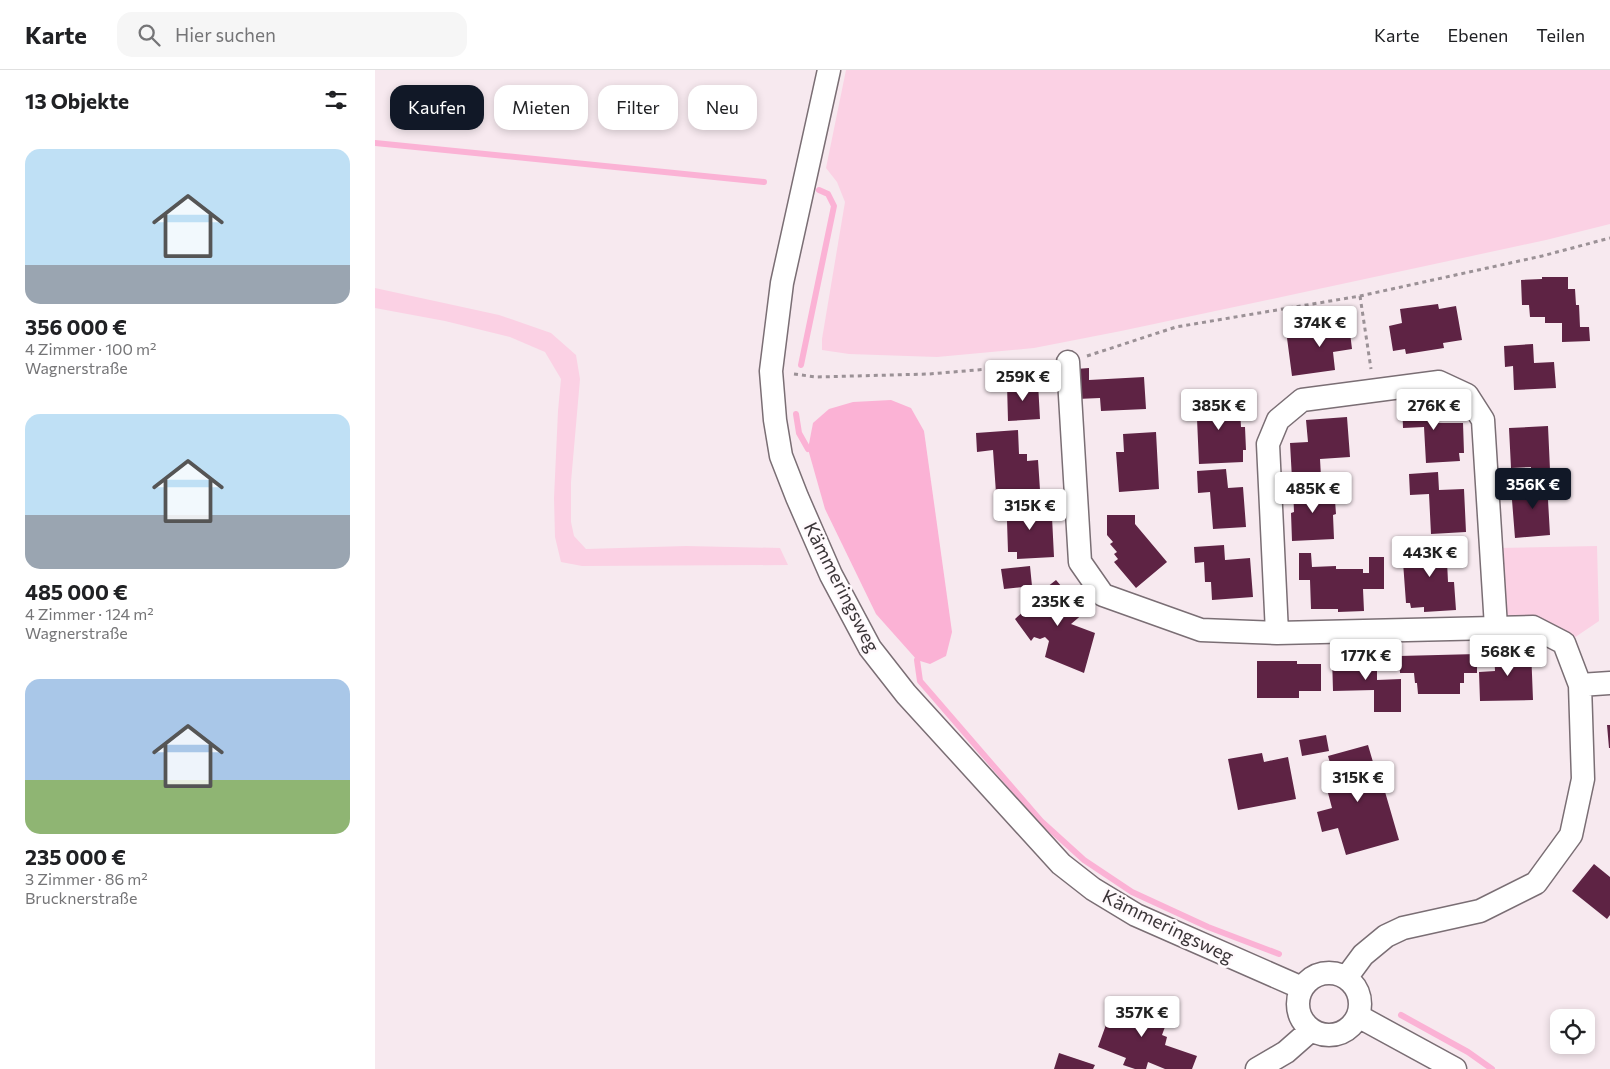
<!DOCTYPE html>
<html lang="de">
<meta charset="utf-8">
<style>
:root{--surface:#fff;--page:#f6f6f6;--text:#202124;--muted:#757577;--line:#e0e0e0;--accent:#111827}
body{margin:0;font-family:Commissioner,sans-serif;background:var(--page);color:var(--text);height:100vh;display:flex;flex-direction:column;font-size:19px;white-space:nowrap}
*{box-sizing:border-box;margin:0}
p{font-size:16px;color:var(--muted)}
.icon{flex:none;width:28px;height:28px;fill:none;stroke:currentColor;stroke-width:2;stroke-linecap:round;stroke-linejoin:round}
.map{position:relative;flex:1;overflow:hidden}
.drawer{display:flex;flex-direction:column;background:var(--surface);width:375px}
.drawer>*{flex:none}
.hud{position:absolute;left:15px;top:15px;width:475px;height:45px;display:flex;gap:10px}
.controls{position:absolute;left:1175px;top:939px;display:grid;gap:10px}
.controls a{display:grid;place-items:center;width:45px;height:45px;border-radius:10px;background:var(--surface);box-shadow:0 2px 8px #0003;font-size:25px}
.price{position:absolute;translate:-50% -42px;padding:0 11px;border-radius:5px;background:#fff;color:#222;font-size:16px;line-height:32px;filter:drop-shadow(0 1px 2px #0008)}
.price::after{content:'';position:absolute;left:50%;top:30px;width:15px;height:11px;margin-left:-8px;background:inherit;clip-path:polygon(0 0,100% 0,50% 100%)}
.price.active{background:var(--accent);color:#fff}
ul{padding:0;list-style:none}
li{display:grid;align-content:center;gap:10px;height:265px;padding:0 25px}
li span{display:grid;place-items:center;height:155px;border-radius:15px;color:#555}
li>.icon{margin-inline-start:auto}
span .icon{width:90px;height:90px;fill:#fffc;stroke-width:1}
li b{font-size:21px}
h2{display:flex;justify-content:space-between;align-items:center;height:60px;padding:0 25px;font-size:21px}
.tag{padding:0 18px;border-radius:15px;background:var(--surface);box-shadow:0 2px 8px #0003;font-size:18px;line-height:45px}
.tag.active{background:var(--accent);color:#fff}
header{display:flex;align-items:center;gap:30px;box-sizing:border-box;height:70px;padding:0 25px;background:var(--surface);border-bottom:1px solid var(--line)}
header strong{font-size:24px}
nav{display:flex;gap:28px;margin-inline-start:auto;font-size:18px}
.search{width:350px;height:45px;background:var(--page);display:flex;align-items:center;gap:12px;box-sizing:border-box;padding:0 18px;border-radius:15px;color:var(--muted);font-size:19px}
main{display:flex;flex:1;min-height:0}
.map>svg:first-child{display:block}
.green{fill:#fbd1e4}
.water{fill:#fbb2d5}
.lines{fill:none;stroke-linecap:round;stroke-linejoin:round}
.stream{stroke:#fbb2d5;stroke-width:6}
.building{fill:#5e2344}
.minor-casing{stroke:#7a6e74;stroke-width:25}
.path{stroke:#9b9196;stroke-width:3;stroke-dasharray:4 4;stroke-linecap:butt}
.minor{stroke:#fff;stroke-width:22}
.labels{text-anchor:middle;stroke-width:5;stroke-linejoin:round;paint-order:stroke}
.street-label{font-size:19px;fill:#3b3538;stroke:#fff9fc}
</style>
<header>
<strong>Karte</strong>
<div class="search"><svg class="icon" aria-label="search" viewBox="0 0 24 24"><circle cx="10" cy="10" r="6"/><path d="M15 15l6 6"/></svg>Hier suchen</div>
<nav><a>Karte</a><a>Ebenen</a><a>Teilen</a></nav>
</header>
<main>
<section class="drawer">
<h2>13 Objekte<svg class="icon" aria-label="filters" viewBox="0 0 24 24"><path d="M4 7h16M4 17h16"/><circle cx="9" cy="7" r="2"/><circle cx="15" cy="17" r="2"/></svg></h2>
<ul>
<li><span style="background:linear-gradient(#bfe0f5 75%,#9aa5b1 0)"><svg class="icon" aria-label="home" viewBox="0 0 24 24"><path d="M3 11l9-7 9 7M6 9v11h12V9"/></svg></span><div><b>356 000 €</b><p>4 Zimmer · 100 m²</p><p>Wagnerstraße</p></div></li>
<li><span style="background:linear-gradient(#bfe0f5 65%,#9aa5b1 0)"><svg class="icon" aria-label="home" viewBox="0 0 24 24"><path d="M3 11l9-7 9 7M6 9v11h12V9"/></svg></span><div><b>485 000 €</b><p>4 Zimmer · 124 m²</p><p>Wagnerstraße</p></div></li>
<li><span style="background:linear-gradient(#a9c7e8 65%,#8fb573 0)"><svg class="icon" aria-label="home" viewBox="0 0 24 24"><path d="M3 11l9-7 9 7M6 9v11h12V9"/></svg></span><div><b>235 000 €</b><p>3 Zimmer · 86 m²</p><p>Brucknerstraße</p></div></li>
</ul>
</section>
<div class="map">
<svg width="1235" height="999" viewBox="0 0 1235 999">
<rect width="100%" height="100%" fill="#f7e9ef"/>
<!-- green -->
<path class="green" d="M471 0H1235V154L1171 170 911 226 746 261 659 278 562 287 474 284 447 280V269L470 132 462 112 451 98Z
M0 218 124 245 176 263 201 285 205 309 196 412V452L199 466 211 479 311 476 405 478 413 495 207 496 186 492 180 467 179 428 183 341 186 309 170 282 135 267 70 251 0 238Z
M1222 476 1224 551 1193 572 1175 553 1139 549 1126 540 1123 478Z"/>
<!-- water -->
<path class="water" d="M516 330 536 338 549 361 577 562 571 586 555 594 542 590 501 544 450 439 433 379 438 353 454 339 478 332Z"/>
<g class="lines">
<!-- stream -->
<path class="stream" d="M0 73 389 112
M426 295 459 136 453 124 444 120
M421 344 424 363 433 379
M542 590 545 611 666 751 709 790 757 822 833 857 904 884
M1026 945 1093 982 1117 999"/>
</g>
<!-- building -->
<path class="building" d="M1167 207H1193V219H1200L1201 235H1204L1205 257H1214L1215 271 1187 272V253H1170V247H1155L1154 235H1147L1146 210 1167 209Z
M1063 234 1064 239 1081 236 1087 270 1068 273 1069 278 1031 284 1030 279 1018 281 1014 256 1027 253 1025 239Z
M973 246 977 279 958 282 960 300 917 306 912 268 951 263 949 248Z
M1158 274 1159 293 1179 292 1181 318 1139 320 1138 296 1130 297 1129 276Z
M714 298V310L769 307 771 339 726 341 725 328 702 329 701 299Z
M663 313 665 349 633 351 632 314Z
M853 325V339H865L866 357H870L871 380H868V392L824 394 821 326Z
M1057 328 1058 353H1088L1089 383H1084L1085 391 1051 393 1049 357 1028 358 1027 329Z
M972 347 975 387 945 389 946 407 917 409 915 373 933 372 931 350Z
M1173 356 1175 400 1156 401V397L1136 398 1134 358Z
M643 360 644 384H652V391L663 390 665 420 621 423 618 380 602 382 601 363Z
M781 362 784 419 744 422 741 382H749L748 364Z
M851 399 853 418 868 417 871 457 838 459 835 422 823 423 822 401Z
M1063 402 1064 420 1089 419 1091 462 1056 464 1054 424 1035 425 1034 404Z
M1175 409 1177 430H1173L1175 465 1140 468 1137 430 1151 428 1149 410Z
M959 417 961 444 958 445 959 469 917 471 916 443 919 442 918 418Z
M665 431 666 447H677L679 487 642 489V482H633L632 451H636L635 432Z
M732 445H760V454L792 492 761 518 739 492 743 489 739 484 742 482 735 474 738 472 732 465Z
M1078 472 1079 491H1072L1073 512H1079L1081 540 1049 542V537L1036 538 1035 533H1031L1028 492 1038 491V477L1048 476V473Z
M849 475 850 490 875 488 878 527 837 530 836 512H830L829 492 820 493 819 477Z
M924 483H936L937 497 961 496V499H988V503H994V487H1009V519H988L989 541 963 542V539H936L935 510H924Z
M655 496 657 516 629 519 626 499Z
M681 510 709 543 696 554 720 563 709 603 670 587 674 571 670 567 665 569 659 567 656 571 640 549 650 540 648 536Z
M1156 579 1158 630 1105 631 1104 602 1120 601 1119 580Z
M1102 584V603H1089V613H1085V624H1043L1042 613H1040L1039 603H1025L1024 586Z
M1002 585V610L1026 609V642H999V620L958 621 957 586Z
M882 591H922V594H946V621H924V628H882Z
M1232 655H1235V678H1234Z
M951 665 954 681 927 686 924 670Z
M993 675 1003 709 1006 708 1024 770 971 785 963 758 947 762 942 742 957 738 953 723 963 720 953 686Z
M887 683 889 692 913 687 921 729 863 740 853 689Z
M1219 794 1235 807V845L1232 849 1197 821Z
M741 927 794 946 787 965 792 967 790 975 822 986 817 999H790L773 992 771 999H760L748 995 751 988 723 977Z
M684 983 720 995 718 999H679Z"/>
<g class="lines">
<defs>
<path id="minor" d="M454 0 407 213 396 301 400 350 406 386 422 427 456 505 495 578 531 624 686 794 718 819 761 845 927 918
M693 292 705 492 728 525 826 560 902 563 1158 557 1189 573 1205 615
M902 563 893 374 903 350 927 330 1064 312 1092 325 1108 350 1121 557
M923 934a31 31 0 1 1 62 0a31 31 0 1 1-62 0Z
M971 908 988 885 1011 866 1028 858 1105 841 1161 813 1196 765 1208 709 1205 615 1235 613
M983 946 1080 999
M882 999 911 982 936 960"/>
</defs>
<!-- minor casing -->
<use href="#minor" class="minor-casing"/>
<!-- path -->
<path class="path" d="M985 226 996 299
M712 286 801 257 985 226 1167 186 1235 168
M419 304 441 307 554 304 672 294"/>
<!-- minor -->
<use href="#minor" class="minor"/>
</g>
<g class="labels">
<!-- street labels -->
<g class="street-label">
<text transform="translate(467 517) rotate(63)" y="7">Kämmeringsweg</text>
<text transform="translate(793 856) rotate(26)" y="7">Kämmeringsweg</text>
</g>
</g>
</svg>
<div class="controls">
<a><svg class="icon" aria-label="locate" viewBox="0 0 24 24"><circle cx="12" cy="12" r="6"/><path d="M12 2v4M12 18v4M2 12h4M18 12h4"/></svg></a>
</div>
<b class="price" style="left:945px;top:278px">374K €</b>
<b class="price" style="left:648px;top:332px">259K €</b>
<b class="price" style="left:844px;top:361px">385K €</b>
<b class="price" style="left:1059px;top:361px">276K €</b>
<b class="price active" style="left:1158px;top:440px">356K €</b>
<b class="price" style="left:938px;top:444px">485K €</b>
<b class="price" style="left:655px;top:461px">315K €</b>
<b class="price" style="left:1055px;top:508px">443K €</b>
<b class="price" style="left:683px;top:557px">235K €</b>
<b class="price" style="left:1133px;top:607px">568K €</b>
<b class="price" style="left:991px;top:611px">177K €</b>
<b class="price" style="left:983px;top:733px">315K €</b>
<b class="price" style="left:767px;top:968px">357K €</b>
<div class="hud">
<a class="tag active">Kaufen</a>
<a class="tag">Mieten</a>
<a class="tag">Filter</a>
<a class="tag">Neu</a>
</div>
</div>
</main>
